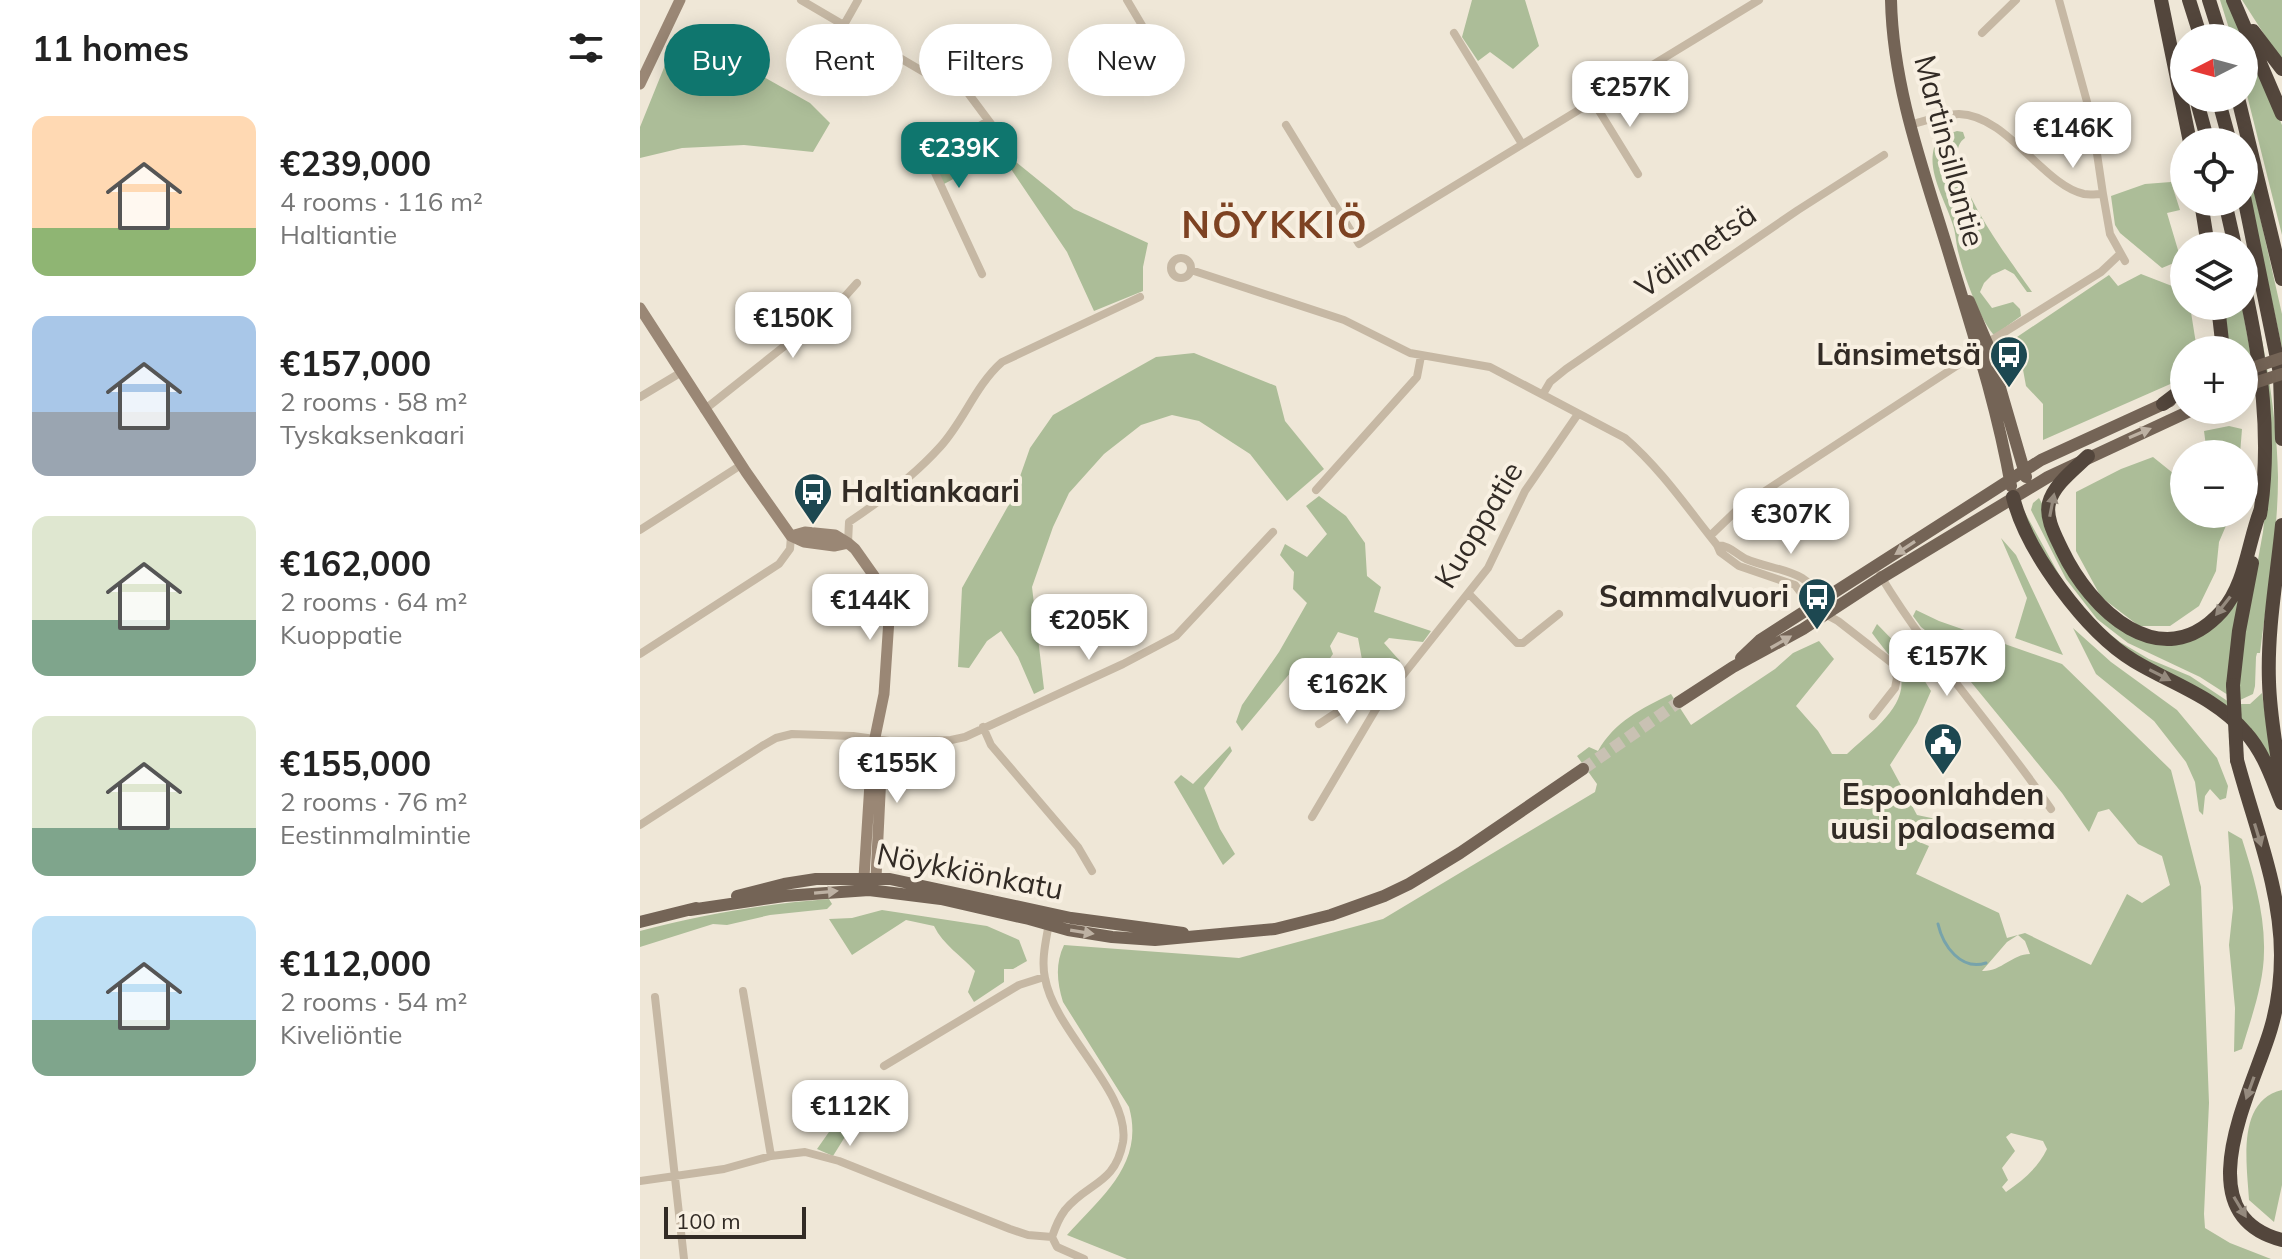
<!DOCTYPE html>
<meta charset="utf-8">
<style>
:root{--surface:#fff;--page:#f2f2f2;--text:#222;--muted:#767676;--accent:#0f766e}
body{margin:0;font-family:Mulish,sans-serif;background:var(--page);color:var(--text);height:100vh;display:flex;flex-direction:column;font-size:30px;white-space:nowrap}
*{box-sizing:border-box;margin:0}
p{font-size:26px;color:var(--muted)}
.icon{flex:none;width:44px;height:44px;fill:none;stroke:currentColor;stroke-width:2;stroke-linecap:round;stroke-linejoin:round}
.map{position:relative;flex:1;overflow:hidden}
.sheet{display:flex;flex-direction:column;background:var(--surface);width:640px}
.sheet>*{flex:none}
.hud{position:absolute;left:24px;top:24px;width:760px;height:72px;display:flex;gap:16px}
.needle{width:52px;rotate:264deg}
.tools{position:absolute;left:1530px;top:24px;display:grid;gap:16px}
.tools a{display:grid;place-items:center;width:88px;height:88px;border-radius:50%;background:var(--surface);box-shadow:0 4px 20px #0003;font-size:40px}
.scale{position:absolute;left:24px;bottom:20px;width:142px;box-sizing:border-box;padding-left:8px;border:4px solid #322b25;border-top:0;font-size:22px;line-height:28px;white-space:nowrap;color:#322b25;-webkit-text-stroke:6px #f8f0e2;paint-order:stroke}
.price{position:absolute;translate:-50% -68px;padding:0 18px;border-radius:16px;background:#fff;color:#222;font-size:26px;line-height:52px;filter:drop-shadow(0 2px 4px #0008)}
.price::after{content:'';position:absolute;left:50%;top:48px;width:24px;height:18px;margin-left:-12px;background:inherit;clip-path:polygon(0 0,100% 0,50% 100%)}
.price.active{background:var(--accent);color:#fff}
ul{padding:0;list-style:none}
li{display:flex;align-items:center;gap:24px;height:200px;padding:0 32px}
li span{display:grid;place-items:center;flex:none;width:224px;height:160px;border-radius:16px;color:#555}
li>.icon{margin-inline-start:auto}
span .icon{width:96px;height:96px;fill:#fffc;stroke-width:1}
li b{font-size:34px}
h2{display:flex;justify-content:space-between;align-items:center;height:96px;padding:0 32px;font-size:34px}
.tag{padding:0 28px;border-radius:36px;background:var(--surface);box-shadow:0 4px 20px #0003;font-size:28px;line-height:72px}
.tag.active{background:var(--accent);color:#fff}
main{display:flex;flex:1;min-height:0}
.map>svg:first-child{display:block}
.green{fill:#acbd98;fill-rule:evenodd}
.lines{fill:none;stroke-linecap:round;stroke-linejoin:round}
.stream{stroke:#77a3ab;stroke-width:3}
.primary-tunnel{stroke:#c9c1b3;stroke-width:12;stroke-dasharray:12 6;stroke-linecap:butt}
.street{stroke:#c6b8a4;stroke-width:8}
.secondary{stroke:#9a8775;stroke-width:11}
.primary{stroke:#746456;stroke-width:12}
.highway{stroke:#53463c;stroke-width:14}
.primary-bridge{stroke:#746456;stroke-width:12}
.highway-bridge{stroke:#53463c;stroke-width:14}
.oneway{fill:#bdb1a3}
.oneway2{fill:#958a7e}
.labels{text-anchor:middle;stroke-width:8;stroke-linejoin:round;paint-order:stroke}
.street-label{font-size:30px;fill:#322b25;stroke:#f8f0e2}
.poi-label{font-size:30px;font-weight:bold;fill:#322b25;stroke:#f8f0e2;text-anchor:end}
.district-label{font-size:38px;font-weight:bold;letter-spacing:2px;fill:#7d4222;stroke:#f8f0e2}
</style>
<main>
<section class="sheet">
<h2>11 homes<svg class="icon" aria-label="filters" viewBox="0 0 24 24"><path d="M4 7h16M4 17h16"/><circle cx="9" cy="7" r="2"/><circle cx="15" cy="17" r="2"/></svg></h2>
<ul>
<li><span style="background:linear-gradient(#ffd9b3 70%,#8fb573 0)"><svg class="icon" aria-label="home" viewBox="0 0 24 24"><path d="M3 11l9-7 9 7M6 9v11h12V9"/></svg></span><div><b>€239,000</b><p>4 rooms · 116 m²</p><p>Haltiantie</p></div></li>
<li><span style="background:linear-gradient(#a9c7e8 60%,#9aa5b1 0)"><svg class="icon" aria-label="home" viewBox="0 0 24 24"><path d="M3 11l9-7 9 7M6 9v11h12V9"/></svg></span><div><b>€157,000</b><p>2 rooms · 58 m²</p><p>Tyskaksenkaari</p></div></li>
<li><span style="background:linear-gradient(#dfe7d0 65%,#7fa58c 0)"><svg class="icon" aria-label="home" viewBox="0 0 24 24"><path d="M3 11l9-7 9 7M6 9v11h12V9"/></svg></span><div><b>€162,000</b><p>2 rooms · 64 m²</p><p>Kuoppatie</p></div></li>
<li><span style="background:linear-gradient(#dfe7d0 70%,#7fa58c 0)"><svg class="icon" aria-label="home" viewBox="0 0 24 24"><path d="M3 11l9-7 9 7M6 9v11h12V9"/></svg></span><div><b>€155,000</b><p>2 rooms · 76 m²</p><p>Eestinmalmintie</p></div></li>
<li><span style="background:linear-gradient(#bfe0f5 65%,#7fa58c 0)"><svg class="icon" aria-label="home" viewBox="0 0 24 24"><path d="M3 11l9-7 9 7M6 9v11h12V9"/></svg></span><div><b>€112,000</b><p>2 rooms · 54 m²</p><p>Kiveliöntie</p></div></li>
</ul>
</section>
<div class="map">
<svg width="1642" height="1259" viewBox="0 0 1642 1259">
<rect width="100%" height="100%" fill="#efe7d7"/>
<!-- green -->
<path class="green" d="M832 0H885L899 46 873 69 850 52 838 61 822 37Z
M1580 0H1589L1642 125V235L1604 83V38H1592Z
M1602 0H1642V62Z
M38 33 69 46 170 103 190 123 173 152 104 145 42 148 0 158V127Z
M338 130 348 131 361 149 360 154 304 184 295 166 297 156Z
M1317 131 1323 132 1325 138C1292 160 1376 268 1392 292H1387L1374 274 1365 269 1352 275 1344 283 1340 292 1352 308 1373 302 1380 309 1381 316 1356 334H1353C1339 317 1324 276 1319 255 1316 245 1316 234 1313 225 1306 202 1287 173 1294 148 1297 137 1307 134 1317 131Z
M1604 146 1642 314V348L1604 171Z
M376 162 434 209 508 243 503 267V291L454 311 427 252 371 169Z
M1531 182 1540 210 1527 213 1541 260 1522 268 1480 233 1475 225 1471 196 1505 184Z
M1604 254C1620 327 1637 403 1638 477 1638 536 1627 595 1620 653H1617L1616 657 1615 686 1613 694 1598 701 1602 648 1623 532 1627 492Z
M1501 274 1532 286 1544 298V306H1550L1557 350H1544V378L1403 440V404L1386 386 1377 337 1469 275 1478 286Z
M1583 306H1602L1612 362 1604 364V350H1587Z
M554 353 636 386 645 421 684 469 647 501 610 454 559 421 532 415 501 425 464 454 429 493 413 527 392 587 404 689 394 694 378 657 361 631 347 641 329 668 318 667 322 588 372 499 390 448 413 415 516 357Z
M1589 426 1602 429 1600 454H1567L1564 431Z
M1513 457 1544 482V514H1591L1579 542 1576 571 1559 606 1530 626H1499L1461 597 1436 551V492L1481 469Z
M679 496 706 516 725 543 727 576 741 587 734 612 791 631 783 642 749 638 744 643 760 661 744 676 741 689 722 690 723 665 718 638 698 632 690 646 693 654 684 667 661 660 602 731 596 722 602 705 639 652 667 603 653 589 654 572 640 555 645 544 667 557 687 534 666 506Z
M1399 498 1466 619 1497 638 1545 641 1604 580 1588 695 1560 677 1488 643 1457 619 1426 579 1391 510 1393 503Z
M1384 511 1426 587 1461 627 1480 642 1509 659 1550 676 1592 704H1610L1622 693 1632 763C1619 746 1608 725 1590 711 1552 680 1502 666 1464 634 1427 605 1400 555 1382 512Z
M1361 538 1376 555 1423 655 1375 638 1387 598Z
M1276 610 1299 621 1422 664 1531 770 1561 887 1569 1103 1564 1214 1565 1228 1590 1243 1631 1259H487L427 1235C461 1197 505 1164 489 1107L423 1002C417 982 415 964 424 945L599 958 743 919 955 792 957 784 937 756 949 747 958 751C975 721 1001 709 1031 694L1051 725 1135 669 1153 653 1179 641 1194 659 1156 706 1178 731 1192 754H1207C1231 731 1279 700 1255 663 1248 653 1239 643 1232 633L1237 624 1271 659 1291 691 1277 723 1250 765 1277 815 1301 820 1296 831 1277 838V841L1289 846 1276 874 1359 913 1367 938 1385 933 1451 965 1487 894 1502 903 1530 885 1522 856 1498 844 1469 809 1458 812 1449 832 1422 793 1294 637 1281 627 1273 616ZM1378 935 1385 941 1390 954C1372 954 1361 972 1342 971L1367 942ZM1371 1133 1403 1141 1407 1149C1398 1168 1383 1180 1366 1192L1362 1187 1368 1180 1362 1168 1375 1151 1366 1137Z
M1433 628 1471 662 1537 710 1577 758 1588 786 1586 798 1580 800 1570 789 1565 796 1563 815 1559 811 1555 782 1546 762 1514 721 1456 674Z
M590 746 592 751 564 788 580 829 595 854 583 865 534 782 541 775 553 784Z
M1588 831 1602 839C1613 874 1625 913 1624 951 1624 984 1611 1018 1602 1049L1594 1052 1595 1008 1589 945 1593 908Z
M189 899 192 904 187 909 130 915 87 925 73 924 0 947V931C63 914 124 904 189 899Z
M242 910 347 926 379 940 387 961 373 969H364V982L334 1002 328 992 335 971C321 955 303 945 294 926L266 920 212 955 189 919 212 918Z
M225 1090 226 1103 193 1156 177 1149 196 1122Z
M1642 1090V1185L1634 1222 1609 1200C1607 1164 1596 1101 1642 1090Z"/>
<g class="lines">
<!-- stream -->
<path class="stream" d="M1298 924C1303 946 1321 971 1346 963"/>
<!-- primary-tunnel -->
<path class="primary-tunnel" d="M943 769 1039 702"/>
<!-- street -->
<path class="street" d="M161 0 294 78 328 93 372 152
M487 0 503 27
M205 23 218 0
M814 33 882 144
M1342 33 1376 0
M953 101 998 174
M646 125 719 244 1119 0
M1270 125C1285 121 1303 114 1319 114 1367 115 1403 185 1444 194 1450 195 1457 194 1463 194L1452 120 1419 0
M1463 194 1470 234 1485 261
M531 268a10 10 0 1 1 20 0a10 10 0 1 1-20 0Z
M551 270 704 320 770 353 850 367 985 438C1021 469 1048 509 1077 545L1080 552 1099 566 1155 585 1172 607 1198 621 1252 663 1257 678 1255 688 1233 716
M342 274 290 162 296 152 348 121
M1347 343 1461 272 1480 254
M903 394 910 382 926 369 1158 210 1244 155
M0 397 40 373
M64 410 200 302 217 283
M676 490 777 377 781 356
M0 530 101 465
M1070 536 1099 508 1318 365
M208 543 209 522C242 500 273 477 300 447 324 421 335 386 362 362L500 297
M1077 545C1089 545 1096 554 1106 559 1124 567 1145 568 1162 578 1170 583 1178 592 1184 601
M1240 575C1290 658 1356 728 1411 809
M829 594 877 643H883L919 614
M0 654 139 564 150 549 151 536
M679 724C696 713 716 696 736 709
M343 727 351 745 438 847 452 871
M672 817 736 709 848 568 885 491 938 414
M0 825 122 746 136 738 152 734 213 736 249 741 311 740 325 737 483 664 536 636 633 532
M409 923C406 941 401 960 405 978 414 1031 491 1093 483 1142 475 1185 448 1182 425 1210 419 1218 415 1228 412 1237
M103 991 131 1156
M15 997 44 1259
M244 1066 379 985 404 977
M0 1181 84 1169 131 1156 165 1152 199 1161 370 1229 388 1235 412 1237
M412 1237 417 1247 444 1259"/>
<!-- secondary -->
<path class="secondary" d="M0 84 40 0
M0 308 106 472 151 536 164 542 194 546 208 543
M151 536 165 532 195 535 208 543 215 549 239 583 247 601 249 619 244 694 232 752 224 877 226 884
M231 886 236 878 242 753 236 740"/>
<!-- primary -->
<path class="primary" d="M1251 0C1253 93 1287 179 1313 267 1335 339 1358 411 1371 486
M1329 301 1347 343 1386 477
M1101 658 1120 640 1401 460 1530 401
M1039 702 1093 667 1163 629 1241 578 1408 477 1552 410
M97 896 144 884 176 879H250L431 918 543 933
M50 910 144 896 229 890 301 899 389 919 428 930 472 937 515 940 635 929 691 915 744 896 769 884 820 853 943 769
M0 922 56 908"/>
<!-- highway -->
<path class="highway" d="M1521 0 1550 142
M1549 0 1561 38
M1569 0 1581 38
M1593 0 1642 114
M1613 31 1642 69
M1556 98 1568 142
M1578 98 1590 142
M1598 98 1642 279
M1604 197 1642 383
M1561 202 1568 246
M1585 202 1595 246
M1604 285C1621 360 1632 438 1620 515
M1578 306 1583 350
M1640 376 1642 439
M1523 404 1544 388
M1448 456C1435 469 1414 484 1409 503 1405 518 1416 537 1422 550 1450 609 1521 679 1582 611 1606 584 1608 541 1621 509
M1373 497C1386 551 1446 632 1494 661 1532 684 1576 697 1606 733 1624 753 1632 779 1642 803
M1593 685 1599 631 1612 563
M1597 760C1614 824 1641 889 1641 955 1641 980 1638 1004 1631 1028 1614 1088 1542 1214 1642 1240
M1642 787C1637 752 1630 718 1629 682 1627 629 1637 577 1642 525"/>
<!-- primary-bridge -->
<path class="primary-bridge" d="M1606 370 1642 358
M1608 385 1642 374"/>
<!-- highway-bridge -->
<path class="highway-bridge" d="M1593 685 1597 760"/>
</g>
<!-- one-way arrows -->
<defs><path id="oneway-solid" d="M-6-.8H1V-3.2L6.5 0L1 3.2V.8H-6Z" transform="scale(2)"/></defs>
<g class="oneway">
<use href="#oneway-solid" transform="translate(1500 433) rotate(-23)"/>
<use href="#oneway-solid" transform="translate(1265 548) rotate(147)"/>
<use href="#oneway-solid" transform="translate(1141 642) rotate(-30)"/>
<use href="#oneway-solid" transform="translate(186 892) rotate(-5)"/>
<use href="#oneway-solid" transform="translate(442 932) rotate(9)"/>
</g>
<g class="oneway2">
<use href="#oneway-solid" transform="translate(1412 505) rotate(-79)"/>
<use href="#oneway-solid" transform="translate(1583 606) rotate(128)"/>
<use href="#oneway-solid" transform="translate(1520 675) rotate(27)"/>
<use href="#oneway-solid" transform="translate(1618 835) rotate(73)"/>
<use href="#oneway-solid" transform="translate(1610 1088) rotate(110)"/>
<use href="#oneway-solid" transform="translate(1600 1207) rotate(59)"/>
</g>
<!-- icons -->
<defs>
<symbol id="bus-pin" viewBox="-11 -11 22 30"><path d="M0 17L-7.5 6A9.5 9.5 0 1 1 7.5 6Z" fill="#1d4851" stroke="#f8f0e2"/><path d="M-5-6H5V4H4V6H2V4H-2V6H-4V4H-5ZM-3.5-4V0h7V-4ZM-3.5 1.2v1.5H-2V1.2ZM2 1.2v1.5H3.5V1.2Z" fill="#fff"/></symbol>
<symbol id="civic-pin" viewBox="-11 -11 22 30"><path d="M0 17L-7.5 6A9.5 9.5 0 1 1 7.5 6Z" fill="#1d4851" stroke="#f8f0e2"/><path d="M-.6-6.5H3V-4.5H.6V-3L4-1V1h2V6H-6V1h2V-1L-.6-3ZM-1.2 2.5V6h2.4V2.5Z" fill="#fff"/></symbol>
</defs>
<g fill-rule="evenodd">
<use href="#bus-pin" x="1347" y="333" width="44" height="60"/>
<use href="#bus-pin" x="151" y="470" width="44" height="60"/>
<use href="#bus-pin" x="1155" y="575" width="44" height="60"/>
<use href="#civic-pin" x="1281" y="720" width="44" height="60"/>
</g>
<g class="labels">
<!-- street labels -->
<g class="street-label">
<text transform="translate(1309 151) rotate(75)" y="10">Martinsillantie</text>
<text transform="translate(1056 251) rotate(-35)" y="10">Välimetsä</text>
<text transform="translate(839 525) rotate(-59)" y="10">Kuoppatie</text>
<text transform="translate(330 872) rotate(11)" y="10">Nöykkiönkatu</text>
</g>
<!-- poi labels -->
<g class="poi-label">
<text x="1341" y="365">Länsimetsä</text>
<text x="201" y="502" text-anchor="start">Haltiankaari</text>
<text x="1149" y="607">Sammalvuori</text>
<text x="1303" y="805" text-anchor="middle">Espoonlahden<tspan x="1303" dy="34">uusi paloasema</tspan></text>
</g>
<!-- district labels -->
<g class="district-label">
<text x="635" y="238">NÖYKKIÖ</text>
</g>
</g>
</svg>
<div class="tools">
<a><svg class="needle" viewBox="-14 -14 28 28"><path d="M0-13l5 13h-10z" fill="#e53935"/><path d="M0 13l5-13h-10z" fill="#767676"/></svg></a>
<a><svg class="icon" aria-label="locate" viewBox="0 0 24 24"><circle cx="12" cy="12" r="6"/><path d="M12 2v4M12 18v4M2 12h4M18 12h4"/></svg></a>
<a><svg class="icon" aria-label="layers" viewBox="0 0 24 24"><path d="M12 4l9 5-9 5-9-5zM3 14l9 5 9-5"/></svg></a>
<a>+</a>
<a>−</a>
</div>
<div class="scale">100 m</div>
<b class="price" style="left:990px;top:129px">€257K</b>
<b class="price" style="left:1433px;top:170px">€146K</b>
<b class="price active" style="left:319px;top:190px">€239K</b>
<b class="price" style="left:153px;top:360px">€150K</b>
<b class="price" style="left:1151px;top:556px">€307K</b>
<b class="price" style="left:230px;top:642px">€144K</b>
<b class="price" style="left:449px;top:662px">€205K</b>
<b class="price" style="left:1307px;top:698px">€157K</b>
<b class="price" style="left:707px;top:726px">€162K</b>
<b class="price" style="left:257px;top:805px">€155K</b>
<b class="price" style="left:210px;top:1148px">€112K</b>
<div class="hud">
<a class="tag active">Buy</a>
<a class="tag">Rent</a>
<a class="tag">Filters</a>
<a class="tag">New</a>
</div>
</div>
</main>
